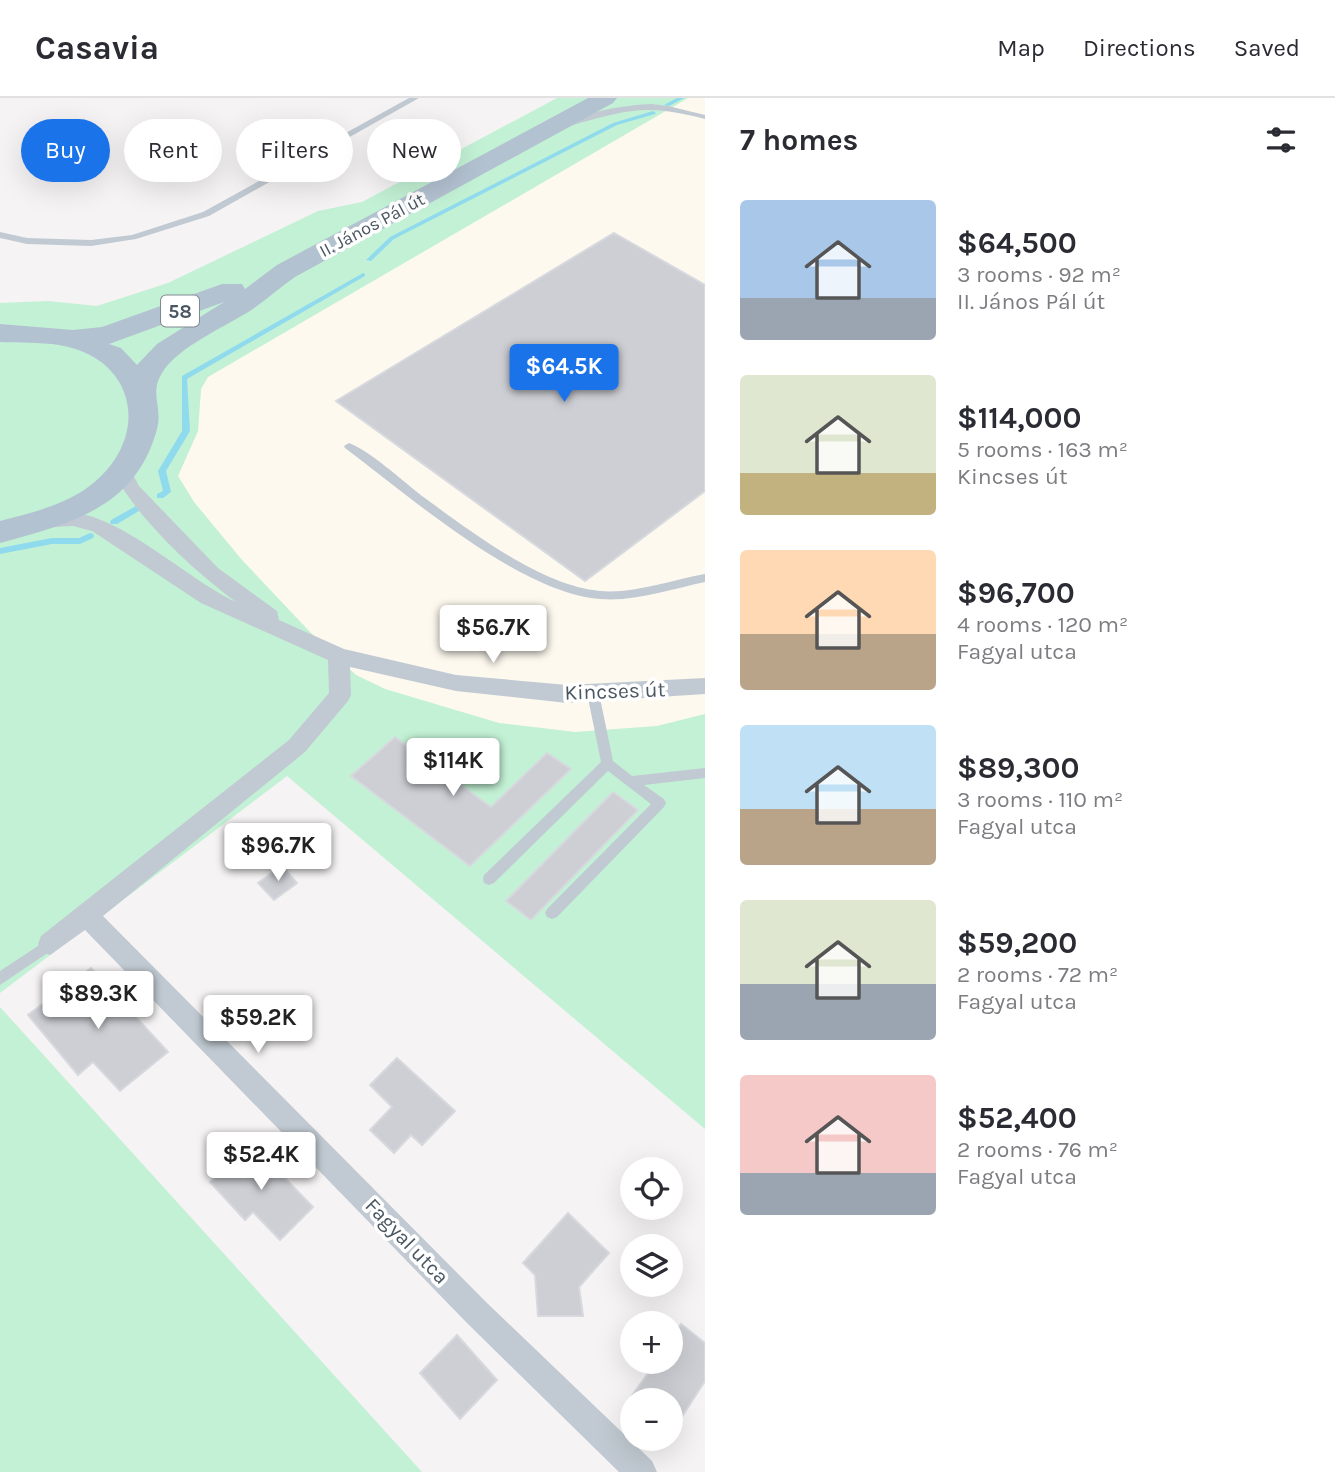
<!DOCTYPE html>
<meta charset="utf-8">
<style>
:root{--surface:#fff;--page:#f7f7f7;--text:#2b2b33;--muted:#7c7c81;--line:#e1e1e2;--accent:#1a73e8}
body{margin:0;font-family:Karla,sans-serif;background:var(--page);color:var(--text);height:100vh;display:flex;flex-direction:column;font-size:26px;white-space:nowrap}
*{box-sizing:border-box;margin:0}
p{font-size:23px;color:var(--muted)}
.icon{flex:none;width:38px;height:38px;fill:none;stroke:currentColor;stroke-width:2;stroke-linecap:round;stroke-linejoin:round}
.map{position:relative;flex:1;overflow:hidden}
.details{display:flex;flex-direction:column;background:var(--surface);width:630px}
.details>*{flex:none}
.top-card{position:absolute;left:21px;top:21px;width:578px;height:63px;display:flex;gap:14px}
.controls{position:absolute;left:620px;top:1059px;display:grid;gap:14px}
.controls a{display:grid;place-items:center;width:63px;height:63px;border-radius:50%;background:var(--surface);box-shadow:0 7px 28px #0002;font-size:35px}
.price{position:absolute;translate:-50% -60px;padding:0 16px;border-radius:7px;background:#fff;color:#222;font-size:23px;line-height:46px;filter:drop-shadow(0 2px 4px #0008)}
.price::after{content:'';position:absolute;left:50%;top:42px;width:21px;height:16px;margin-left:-10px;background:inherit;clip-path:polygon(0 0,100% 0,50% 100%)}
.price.on{background:var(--accent);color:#fff}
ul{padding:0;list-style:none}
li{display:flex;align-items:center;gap:21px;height:175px;padding:0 35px}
li span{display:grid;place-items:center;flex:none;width:196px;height:140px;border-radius:7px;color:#555}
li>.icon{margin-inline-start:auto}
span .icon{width:84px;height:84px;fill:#fffc;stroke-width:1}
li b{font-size:30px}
h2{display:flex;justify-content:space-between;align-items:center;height:84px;padding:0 35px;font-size:30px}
.tag{padding:0 24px;border-radius:32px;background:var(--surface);box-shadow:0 7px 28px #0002;font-size:24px;line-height:63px}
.tag.on{background:var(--accent);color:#fff}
header{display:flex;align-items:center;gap:42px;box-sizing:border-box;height:98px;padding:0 35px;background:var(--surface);border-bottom:2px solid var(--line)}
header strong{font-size:33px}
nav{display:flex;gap:38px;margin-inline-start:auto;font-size:24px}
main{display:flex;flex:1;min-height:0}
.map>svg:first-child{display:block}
.commercial{fill:#fdf9ef}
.green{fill:#c3f1d5}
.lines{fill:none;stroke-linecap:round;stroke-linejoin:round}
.stream{fill:#90daee;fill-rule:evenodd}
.building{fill:#cdcfd5;stroke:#d7d9de;stroke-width:2}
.lane{fill:#c1cad2;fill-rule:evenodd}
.street{fill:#c1cad2;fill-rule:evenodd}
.primary{fill:#b3c2d1;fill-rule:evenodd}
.labels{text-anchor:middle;stroke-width:7;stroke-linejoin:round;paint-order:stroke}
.far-street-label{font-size:18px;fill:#4a5661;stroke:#fff}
.shield{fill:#fff;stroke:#808990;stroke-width:2}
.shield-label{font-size:19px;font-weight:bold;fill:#4a5661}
.street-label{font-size:21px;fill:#4a5661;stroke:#fff}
</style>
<header>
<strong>Casavia</strong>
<nav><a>Map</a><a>Directions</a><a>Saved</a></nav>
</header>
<main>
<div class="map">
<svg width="705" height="1374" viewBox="0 0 705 1374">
<rect width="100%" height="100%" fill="#f5f3f3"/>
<!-- commercial -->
<path class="commercial" d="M688 0H705V616L657 628 575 634 499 625 385 591 356 577 311 535 242 462 194 404 178 378 198 333 201 291 208 279Z"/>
<!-- green -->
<path class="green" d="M557 0H688L208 279 201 291 198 333 178 378 194 404 242 462 311 535 356 577 385 591 499 625 575 634 657 628 705 616V1031L287 678 0 895V205L48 203 97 208 168 185 318 113 362 104Z
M0 909 422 1374H0Z"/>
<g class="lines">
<!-- stream -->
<path class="stream" d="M677 0H684L669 8 664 7Z
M653 13 656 15 655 16 617 27 394 141 371 163 366 162 390 139 613 25Z
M363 175 365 176V178L187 281 190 333 166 373 171 394 163 400H157V396L163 393 158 373 182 333V278Z
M136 408 139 409V413L117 426H111L110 424 111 422Z
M90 435 93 436 94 438 93 440 80 446H52L0 456V450L52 440H79Z"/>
</g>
<!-- building -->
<path class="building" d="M614 135 705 187V393L585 483 336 303Z
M395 639 491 709 547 655 571 671 470 768 351 678Z
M613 694 638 712 531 822 506 803Z
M282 768 297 785 274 802 258 785Z
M91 870 168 954 120 993 93 964 78 977 28 917Z
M397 960 455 1013 422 1047 411 1037 394 1055 370 1032 392 1009 370 987Z
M251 1045 313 1109 280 1142 253 1114 245 1122 210 1084Z
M568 1115 609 1155 579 1189 583 1218H538L535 1177 523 1165Z
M681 1226 705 1245V1283L670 1337V1302H629L656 1264H670V1242Z
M457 1237 497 1282 460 1321 420 1275Z"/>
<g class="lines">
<!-- lane -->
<path class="lane" d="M409 0H419L209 118 136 141 91 148 27 146 0 140V134L27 140 91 142 132 137 203 114Z
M652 6 668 8 705 17V21C645 5 627 12 569 28L565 26C587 13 626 7 652 6Z
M349 345C370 353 403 383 422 398 469 432 541 488 600 493 634 496 671 482 705 476V484C671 491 635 504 600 501 520 495 409 398 345 350L344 348Z
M593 590 599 595 613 663 632 678 705 670V680L644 687 664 701 666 705 664 709 557 819 552 821 547 819 545 815 547 811 651 706 608 673 494 785 489 787 484 785 483 781 484 777 601 664 587 595Z
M50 840 55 842 57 846 55 850 0 887V873Z"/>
<!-- street -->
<path class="street" d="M123 369 130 371 139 388 218 470 277 513 279 522 344 551 456 577 567 587 705 580V596L567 605 456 593 350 569 351 597 348 603 305 654 103 818 487 1205 652 1363 657 1374H619L467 1225 85 832 50 857 41 854 38 846 41 838 289 642 329 595 328 562 201 505 92 433 73 428 37 430 34 425 37 420C48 417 64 413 75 415 126 421 187 481 236 504 193 472 140 423 114 376Z"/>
<!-- primary -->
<path class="primary" d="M588 0H617L613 5 295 179C281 189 267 201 253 211 227 228 177 249 162 275 149 296 163 309 157 331 136 410 70 426 0 445V423C34 414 71 406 98 381 151 332 133 259 59 247 40 244 19 245 0 244V226L73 232 102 229 222 186H242L245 191 277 167ZM224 204 157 246 137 267 121 250 109 246Z"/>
</g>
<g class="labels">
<!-- far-street labels -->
<g class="far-street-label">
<text transform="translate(372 127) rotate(-28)" y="6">II. János Pál út</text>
</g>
<!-- shield labels -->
<rect class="shield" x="161" y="197.5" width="38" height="31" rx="5"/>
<g class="shield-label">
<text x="180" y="220">58</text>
</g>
<!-- street labels -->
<g class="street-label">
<text transform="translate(615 593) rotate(-2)" y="7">Kincses út</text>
<text transform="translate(407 1143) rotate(46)" y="7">Fagyal utca</text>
</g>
</g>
</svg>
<div class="controls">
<a><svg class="icon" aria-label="locate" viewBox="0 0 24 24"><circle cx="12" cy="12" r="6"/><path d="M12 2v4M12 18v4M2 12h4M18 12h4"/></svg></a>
<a><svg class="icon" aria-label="layers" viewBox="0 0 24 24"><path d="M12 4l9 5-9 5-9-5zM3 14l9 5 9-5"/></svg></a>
<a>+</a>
<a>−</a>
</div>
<b class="price on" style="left:564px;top:306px">$64.5K</b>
<b class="price" style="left:493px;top:567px">$56.7K</b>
<b class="price" style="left:453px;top:700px">$114K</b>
<b class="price" style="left:278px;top:785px">$96.7K</b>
<b class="price" style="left:98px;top:933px">$89.3K</b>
<b class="price" style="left:258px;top:957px">$59.2K</b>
<b class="price" style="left:261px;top:1094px">$52.4K</b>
<div class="top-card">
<a class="tag on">Buy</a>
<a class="tag">Rent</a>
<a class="tag">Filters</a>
<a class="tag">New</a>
</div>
</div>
<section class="details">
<h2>7 homes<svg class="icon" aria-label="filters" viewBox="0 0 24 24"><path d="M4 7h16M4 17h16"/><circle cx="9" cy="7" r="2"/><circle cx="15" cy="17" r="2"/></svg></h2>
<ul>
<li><span style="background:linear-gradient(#a9c7e8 70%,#9aa5b1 0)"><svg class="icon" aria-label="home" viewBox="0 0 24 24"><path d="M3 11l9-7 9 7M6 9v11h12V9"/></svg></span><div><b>$64,500</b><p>3 rooms · 92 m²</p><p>II. János Pál út</p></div></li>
<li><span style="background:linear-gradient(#dfe7d0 70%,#c2b280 0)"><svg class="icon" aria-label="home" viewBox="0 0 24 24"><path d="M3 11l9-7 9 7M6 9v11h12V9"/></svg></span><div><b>$114,000</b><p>5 rooms · 163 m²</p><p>Kincses út</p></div></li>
<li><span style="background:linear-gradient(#ffd9b3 60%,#b9a48a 0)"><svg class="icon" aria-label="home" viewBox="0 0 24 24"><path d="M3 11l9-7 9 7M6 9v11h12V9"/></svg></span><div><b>$96,700</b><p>4 rooms · 120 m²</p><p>Fagyal utca</p></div></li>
<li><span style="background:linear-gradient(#bfe0f5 60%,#b9a48a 0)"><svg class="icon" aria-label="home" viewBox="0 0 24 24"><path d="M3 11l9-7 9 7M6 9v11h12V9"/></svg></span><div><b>$89,300</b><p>3 rooms · 110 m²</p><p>Fagyal utca</p></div></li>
<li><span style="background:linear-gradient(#dfe7d0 60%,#9aa5b1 0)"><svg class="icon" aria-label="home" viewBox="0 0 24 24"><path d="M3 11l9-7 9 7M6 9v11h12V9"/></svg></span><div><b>$59,200</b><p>2 rooms · 72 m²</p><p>Fagyal utca</p></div></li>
<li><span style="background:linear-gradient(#f6c9c9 70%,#9aa5b1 0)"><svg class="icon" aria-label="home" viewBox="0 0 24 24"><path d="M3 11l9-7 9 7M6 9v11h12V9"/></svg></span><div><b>$52,400</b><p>2 rooms · 76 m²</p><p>Fagyal utca</p></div></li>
</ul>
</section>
</main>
